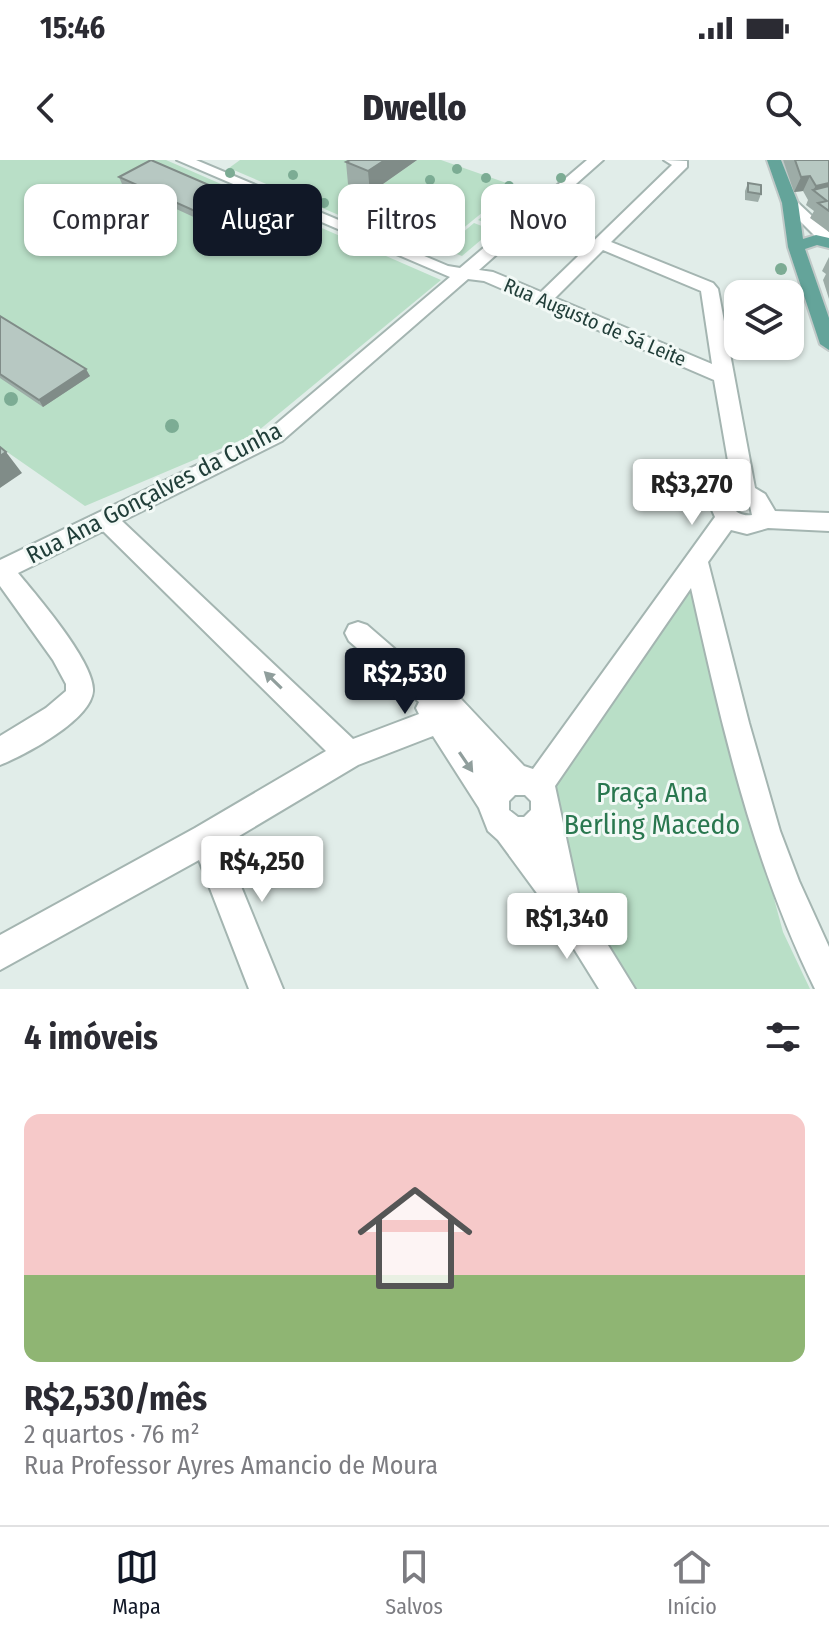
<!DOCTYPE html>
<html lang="pt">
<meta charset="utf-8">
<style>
:root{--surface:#fff;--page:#f7f7f7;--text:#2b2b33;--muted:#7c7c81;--line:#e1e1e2;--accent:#111827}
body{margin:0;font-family:"Fira Sans Condensed",sans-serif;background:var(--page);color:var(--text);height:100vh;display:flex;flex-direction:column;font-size:30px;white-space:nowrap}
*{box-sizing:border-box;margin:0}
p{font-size:26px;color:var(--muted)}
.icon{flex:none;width:44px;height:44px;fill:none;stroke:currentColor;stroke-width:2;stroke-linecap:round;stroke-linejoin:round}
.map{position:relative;height:829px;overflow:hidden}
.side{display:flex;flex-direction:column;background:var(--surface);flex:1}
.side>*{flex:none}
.hud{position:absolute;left:24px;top:24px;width:782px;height:72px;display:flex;gap:16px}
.controls{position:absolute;left:724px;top:120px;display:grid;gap:16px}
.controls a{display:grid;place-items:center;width:80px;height:80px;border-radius:16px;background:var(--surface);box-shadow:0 2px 6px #0004;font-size:40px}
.price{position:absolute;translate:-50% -68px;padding:0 18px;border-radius:8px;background:#fff;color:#222;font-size:26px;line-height:52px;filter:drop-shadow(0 2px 4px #0008)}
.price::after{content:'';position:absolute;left:50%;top:48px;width:24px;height:18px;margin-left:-12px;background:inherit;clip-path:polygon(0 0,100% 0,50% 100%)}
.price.selected{background:var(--accent);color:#fff}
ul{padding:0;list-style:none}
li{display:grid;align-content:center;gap:16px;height:424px;padding:0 24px}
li+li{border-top:2px solid var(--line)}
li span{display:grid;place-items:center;height:248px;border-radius:16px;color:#555}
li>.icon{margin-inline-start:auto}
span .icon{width:144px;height:144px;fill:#fffc;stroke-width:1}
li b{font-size:34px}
h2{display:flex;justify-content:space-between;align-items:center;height:96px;padding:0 24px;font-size:34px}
.chip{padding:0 28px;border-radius:16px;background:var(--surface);box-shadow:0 2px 6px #0004;font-size:28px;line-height:72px}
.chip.selected{background:var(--accent);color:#fff}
.status{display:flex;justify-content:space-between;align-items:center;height:56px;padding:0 40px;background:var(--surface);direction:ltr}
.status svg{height:22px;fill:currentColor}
header{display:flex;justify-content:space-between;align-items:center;height:104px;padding:0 24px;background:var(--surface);font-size:36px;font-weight:800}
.tabs{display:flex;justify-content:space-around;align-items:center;height:112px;border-top:2px solid var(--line);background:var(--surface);font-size:22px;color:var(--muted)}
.tabs a{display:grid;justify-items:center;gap:4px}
.tabs .selected{color:var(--accent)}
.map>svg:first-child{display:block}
.green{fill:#b9dfc7}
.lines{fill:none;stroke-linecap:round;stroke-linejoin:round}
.minor-casing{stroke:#a4b5b1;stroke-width:4}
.major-casing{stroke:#c1c9c8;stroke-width:4}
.minor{fill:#fff;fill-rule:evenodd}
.major{fill:#64a49a;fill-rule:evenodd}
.tree{fill:#7cac94}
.wall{fill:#9daca7}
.shaded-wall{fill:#808c88}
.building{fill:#b7c8c2;stroke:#808c88;stroke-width:2}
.oneway{fill:#909e9c}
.labels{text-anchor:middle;stroke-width:6;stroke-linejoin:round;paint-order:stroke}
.far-street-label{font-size:20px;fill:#213e39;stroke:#f2f9f6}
.street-label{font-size:24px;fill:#213e39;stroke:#f2f9f6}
.near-park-label{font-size:28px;fill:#29774f;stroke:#f2f9f6}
</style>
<div class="status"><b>15:46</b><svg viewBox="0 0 49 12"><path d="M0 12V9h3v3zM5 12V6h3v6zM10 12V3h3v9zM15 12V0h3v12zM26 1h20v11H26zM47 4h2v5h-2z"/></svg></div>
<header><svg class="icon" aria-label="back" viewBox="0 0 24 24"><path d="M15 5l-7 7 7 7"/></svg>Dwello<svg class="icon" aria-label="search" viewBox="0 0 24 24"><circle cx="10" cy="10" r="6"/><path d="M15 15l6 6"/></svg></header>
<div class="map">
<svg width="829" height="829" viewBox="0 0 829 829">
<rect width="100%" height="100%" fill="#e1ede9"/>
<!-- green -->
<path class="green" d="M0 0H166L441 120 253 275 85 346 0 287Z
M240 0H384L366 31 347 47 437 92 432 95 229 8Z
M417 0H441L515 26 456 74 365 36Z
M518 27 523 29 505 44 520 50 499 68 478 60Z
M474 63 487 68 483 72 488 74 462 96 443 89Z
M690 427 783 772 810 829H637L584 753 547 627Z"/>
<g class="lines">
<defs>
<path id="minor" d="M177 0H196L448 106 460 108 587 0H603L479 110 493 112 541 132 672 5 664 0 687 1V7L611 82 713 123 718 129 755 328 765 334 775 351 829 353V371L768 368 747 374 731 370 708 402 749 563 780 671 799 721 829 787V829H815C752 701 722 566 691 428L555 626 579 738 635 829H599L553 755 498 680 488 671 479 648 433 576 358 605 224 685 283 829H249L199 700 0 810V775L195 668 326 591 103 371 18 413C37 436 95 503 93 531 91 560 25 595 0 605V576L46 548 66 531V524L53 500 0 426V400L268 271 450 117ZM603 90 701 131 712 204 555 138ZM468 119 484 121 714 220 732 324 724 326 709 343 715 357 533 609 524 606 461 539 426 516 367 465 358 462 349 465 345 473 349 481 419 542 416 548 419 554 353 579 122 361 282 281ZM737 340 750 346 752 355C743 356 736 354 732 345ZM515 635H525L531 641V650L524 657H518L509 650V641Z
M790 38 795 40 829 72V86L823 84 782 43Z"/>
<path id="major" d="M767 0H781L798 43 803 79 816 75 829 78V88L817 85 805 89 829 158V190L820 184 788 87 782 43Z"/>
</defs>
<!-- minor casing -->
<use href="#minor" class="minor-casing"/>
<!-- major casing -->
<use href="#major" class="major-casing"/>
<!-- minor -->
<use href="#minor" class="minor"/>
<!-- major -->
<use href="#major" class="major"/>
</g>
<!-- trees -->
<g class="tree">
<circle cx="457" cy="9" r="5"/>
<circle cx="230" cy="13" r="5"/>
<circle cx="293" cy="15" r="5"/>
<circle cx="486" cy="18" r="5"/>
<circle cx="561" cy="18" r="5"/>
<circle cx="430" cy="20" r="5"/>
<circle cx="509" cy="26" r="5"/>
<circle cx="545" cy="32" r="5"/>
<circle cx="301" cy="34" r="5"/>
<circle cx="324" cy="43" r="5"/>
<circle cx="522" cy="45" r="5"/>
<circle cx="418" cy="49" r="5"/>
<circle cx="352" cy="56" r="5"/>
<circle cx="432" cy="58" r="5"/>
<circle cx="370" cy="63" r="5"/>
<circle cx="449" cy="64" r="5"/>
<circle cx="491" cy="77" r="5"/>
<circle cx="781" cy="109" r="6"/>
<circle cx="11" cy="239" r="7"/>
<circle cx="172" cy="266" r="7"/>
</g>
<!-- wall -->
<path class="wall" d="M417 0 370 33 348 24 346 2Z
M783 0H829V72L810 58 814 51 806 45 808 40 803 31 794 32Z
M119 17 305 73 274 94 122 24Z
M748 23 761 34 758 42 745 40V31Z
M829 97V139L823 120 826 114 822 111Z
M0 156 90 216 43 247 0 218Z"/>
<!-- shaded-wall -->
<path class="shaded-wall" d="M385 0H417L370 33 368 11Z
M810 16 803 31 794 32 801 17Z
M829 23V37L813 30 816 26Z
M304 66 305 73 274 94 273 86Z
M86 209 90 216 43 247 39 240Z
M6 292 22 313 0 328V296Z"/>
<!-- building -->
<path class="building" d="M151 0 304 66 273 86 119 17Z
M350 0H385L368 11 346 2Z
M795 0H829V23L816 26 810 16 801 17Z
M748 23 761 25V34L748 32Z
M829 26V51L818 43 827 41 813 30Z
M0 156 86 209 39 240 0 214Z
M0 287 6 292 0 296Z"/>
<!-- one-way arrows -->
<defs><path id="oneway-solid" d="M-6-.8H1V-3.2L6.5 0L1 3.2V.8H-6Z" transform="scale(2)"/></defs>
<g class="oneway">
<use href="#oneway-solid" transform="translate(273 520) rotate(-136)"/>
<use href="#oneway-solid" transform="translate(466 602) rotate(56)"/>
</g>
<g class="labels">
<!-- far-street labels -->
<g class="far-street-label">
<text transform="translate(595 162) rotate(23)" y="7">Rua Augusto de Sá Leite</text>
</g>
<!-- street labels -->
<g class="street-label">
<text transform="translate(154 333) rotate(-27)" y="8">Rua Ana Gonçalves da Cunha</text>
</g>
<!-- near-park labels -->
<g class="near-park-label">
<text x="652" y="642">Praça Ana<tspan x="652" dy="32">Berling Macedo</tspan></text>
</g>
</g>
</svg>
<div class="controls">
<a><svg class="icon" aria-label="layers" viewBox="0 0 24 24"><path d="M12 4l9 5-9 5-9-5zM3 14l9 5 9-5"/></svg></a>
</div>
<b class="price" style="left:692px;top:367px">R$3,270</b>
<b class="price selected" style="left:405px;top:556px">R$2,530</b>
<b class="price" style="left:262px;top:744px">R$4,250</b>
<b class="price" style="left:567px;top:801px">R$1,340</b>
<div class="hud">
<a class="chip">Comprar</a>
<a class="chip selected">Alugar</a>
<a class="chip">Filtros</a>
<a class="chip">Novo</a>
</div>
</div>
<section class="side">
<h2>4 imóveis<svg class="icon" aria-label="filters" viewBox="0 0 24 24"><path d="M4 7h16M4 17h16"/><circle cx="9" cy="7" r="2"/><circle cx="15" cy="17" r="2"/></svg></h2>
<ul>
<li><span style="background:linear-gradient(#f6c9c9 65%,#8fb573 0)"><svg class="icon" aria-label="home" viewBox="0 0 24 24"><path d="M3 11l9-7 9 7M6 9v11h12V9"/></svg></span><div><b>R$2,530/mês</b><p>2 quartos · 76 m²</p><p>Rua Professor Ayres Amancio de Moura</p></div></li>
</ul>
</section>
<nav class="tabs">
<a class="selected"><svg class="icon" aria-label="map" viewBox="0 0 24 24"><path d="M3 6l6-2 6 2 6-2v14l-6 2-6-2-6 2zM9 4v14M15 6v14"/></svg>Mapa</a>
<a><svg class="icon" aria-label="saved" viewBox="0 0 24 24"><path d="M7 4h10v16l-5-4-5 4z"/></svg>Salvos</a>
<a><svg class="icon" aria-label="home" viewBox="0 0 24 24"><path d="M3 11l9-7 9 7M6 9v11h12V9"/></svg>Início</a>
</nav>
